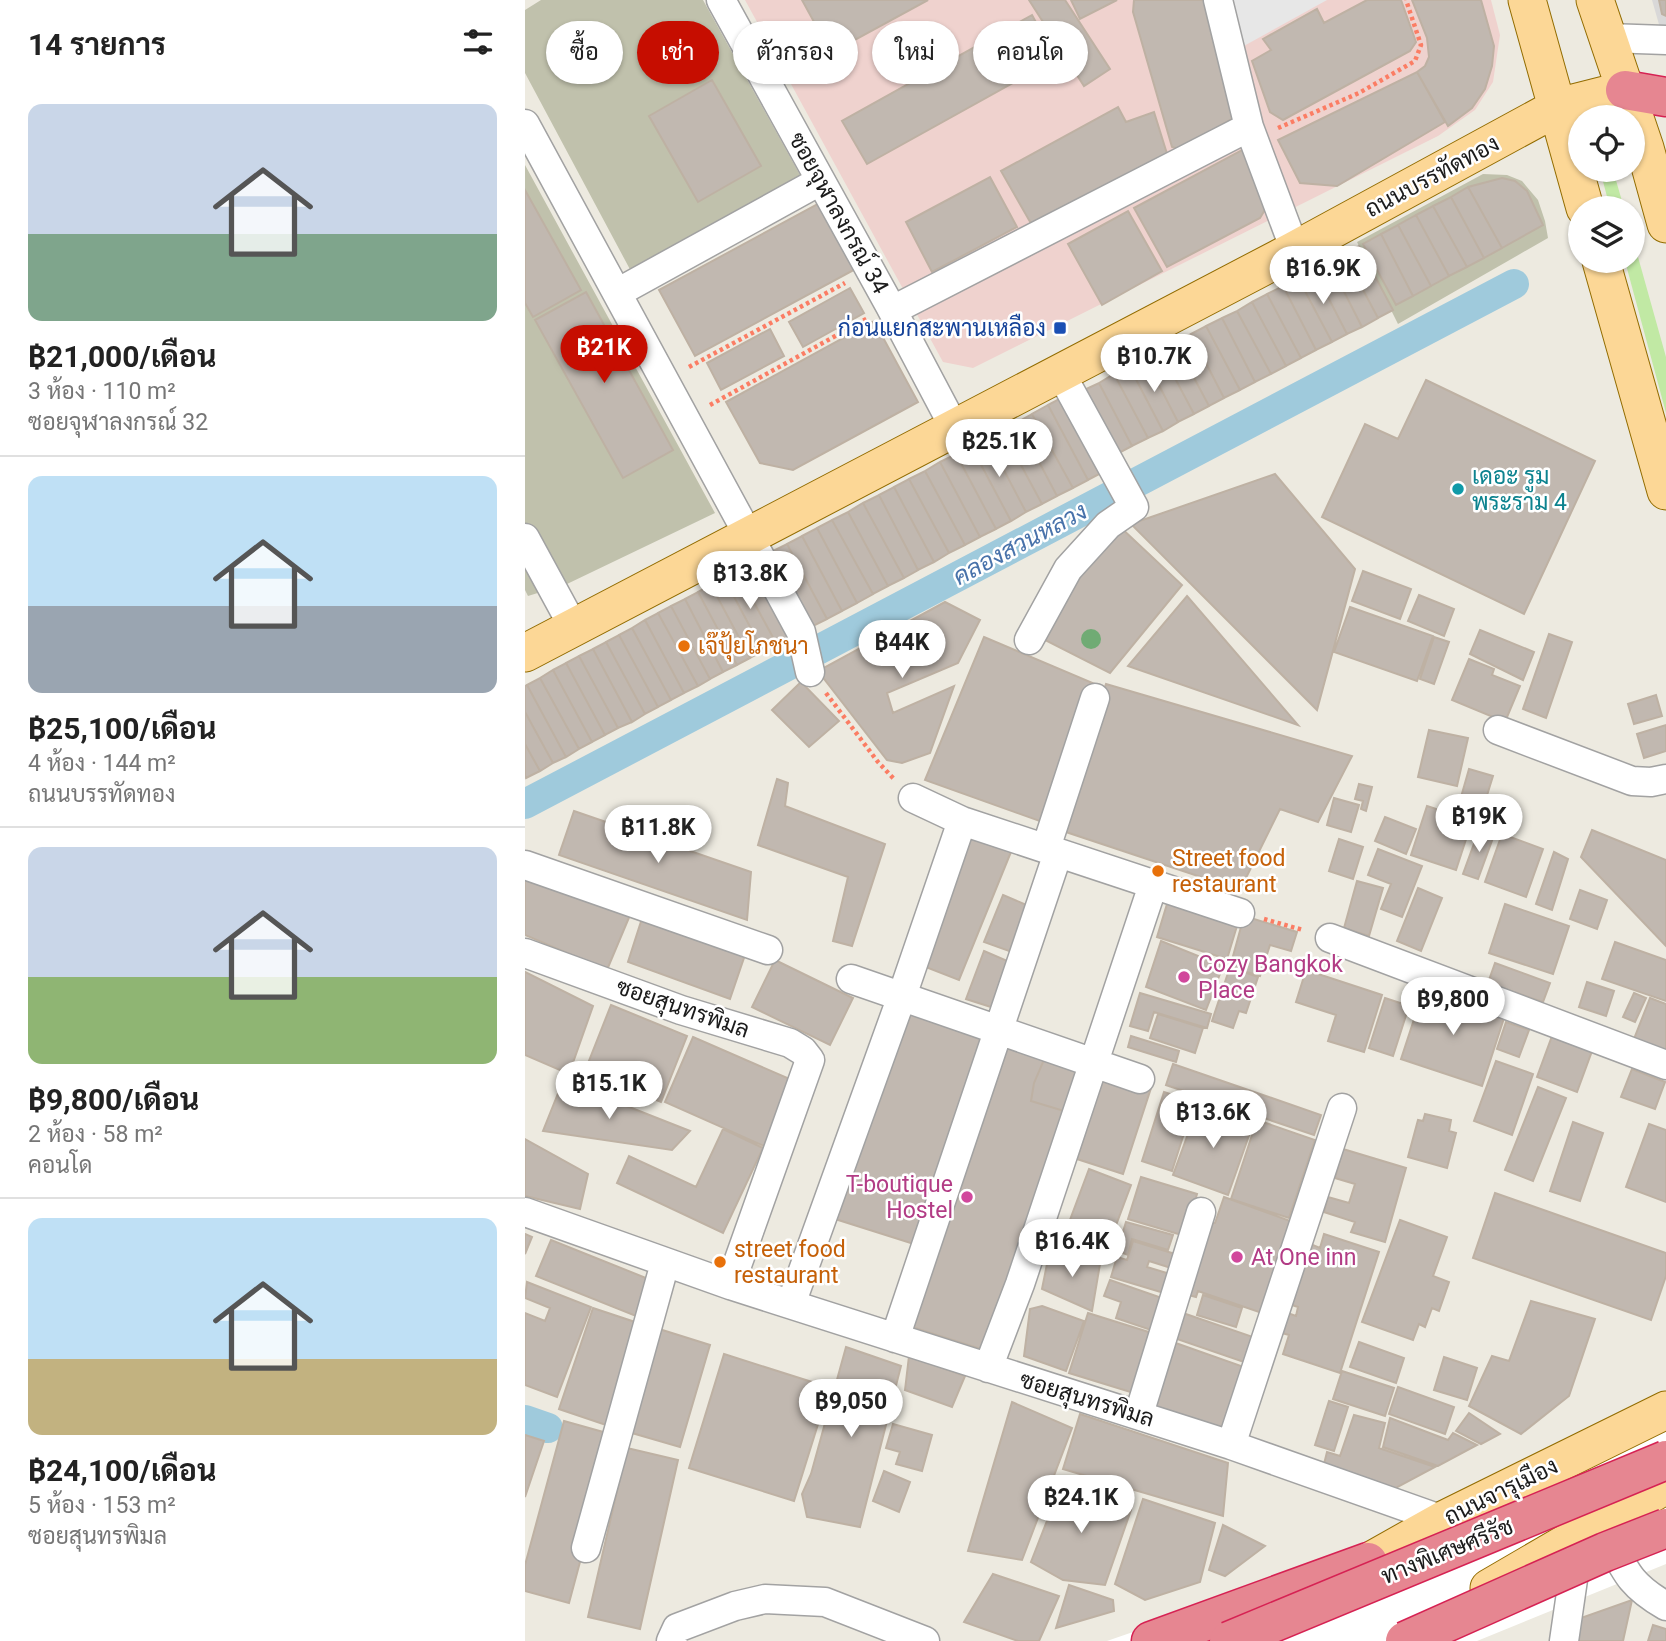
<!DOCTYPE html>
<html lang="th">
<meta charset="utf-8">
<style>
:root{--surface:#fff;--page:#f6f6f6;--text:#222;--muted:#767676;--line:#e0e0e0;--accent:#c60d00}
body{margin:0;font-family:Roboto,Sarabun,sans-serif;background:var(--page);color:var(--text);height:100vh;display:flex;flex-direction:column;font-size:26px;white-space:nowrap}
*{box-sizing:border-box;margin:0}
p{font-size:23px;color:var(--muted)}
.icon{flex:none;width:38px;height:38px;fill:none;stroke:currentColor;stroke-width:2;stroke-linecap:round;stroke-linejoin:round}
.map{position:relative;flex:1;overflow:hidden}
.side{display:flex;flex-direction:column;background:var(--surface);width:525px}
.side>*{flex:none}
.top-card{position:absolute;left:21px;top:21px;width:665px;height:63px;display:flex;gap:14px}
.fabs{position:absolute;left:1043px;top:105px;display:grid;gap:14px}
.fabs a{display:grid;place-items:center;width:77px;height:77px;border-radius:50%;background:var(--surface);box-shadow:0 2px 5px #0004;font-size:35px}
.price{position:absolute;translate:-50% -60px;padding:0 16px;border-radius:24px;background:#fff;color:#222;font-size:23px;line-height:46px;filter:drop-shadow(0 2px 4px #0008)}
.price::after{content:'';position:absolute;left:50%;top:42px;width:21px;height:16px;margin-left:-10px;background:inherit;clip-path:polygon(0 0,100% 0,50% 100%)}
.price.current{background:var(--accent);color:#fff}
ul{padding:0;list-style:none}
li{display:grid;align-content:center;gap:14px;height:371px;padding:0 28px}
li+li{border-top:2px solid var(--line)}
li span{display:grid;place-items:center;height:217px;border-radius:14px;color:#555}
li>.icon{margin-inline-start:auto}
span .icon{width:126px;height:126px;fill:#fffc;stroke-width:1}
li b{font-size:30px}
h2{display:flex;justify-content:space-between;align-items:center;height:84px;padding:0 28px;font-size:30px}
.pill{padding:0 24px;border-radius:32px;background:var(--surface);box-shadow:0 2px 5px #0004;font-size:24px;line-height:63px}
.pill.current{background:var(--accent);color:#fff}
main{display:flex;flex:1;min-height:0}
.map>svg:first-child{display:block}
.residential{fill:#d9d8d8}
.commercial{fill:#efd2ce}
.construction{fill:#c0c1ac}
.grass{fill:#c1e9a4}
.parking{fill:#e7e7e7}
.pier{fill:#fff}
.lines{fill:none;stroke-linecap:round;stroke-linejoin:round}
.canal{stroke:#9fcadc;stroke-width:30}
.building{fill:#c1b8b0;stroke:#beb1a3;stroke-width:2}
.minor-casing{stroke:#a2a2a2;stroke-width:31}
.major-casing{stroke:#926c00;stroke-width:39}
.highway-casing{stroke:#d62253;stroke-width:41}
.path{stroke:#fb7d64;stroke-width:4.5;stroke-dasharray:3.5 3.5;stroke-linecap:butt}
.minor{stroke:#fff;stroke-width:28}
.major{stroke:#fcd796;stroke-width:37}
.highway{stroke:#e68691;stroke-width:38}
.highway-bridge-casing{stroke:#d62253;stroke-width:41;stroke-linecap:butt}
.highway-bridge{stroke:#e68691;stroke-width:38}
.tree{fill:#70ab74}
.transit-dot{fill:#1a4fb4;stroke:#fff;stroke-width:2.5}
.culture-dot{fill:#0f9aa8;stroke:#fff;stroke-width:2.5}
.food-dot{fill:#e8710a;stroke:#fff;stroke-width:2.5}
.hotel-dot{fill:#d1479c;stroke:#fff;stroke-width:2.5}
.labels{text-anchor:middle;stroke-width:5;stroke-linejoin:round;paint-order:stroke}
.street-label{font-size:23px;fill:#1b1b1b;stroke:#fff}
.transit-label{font-size:23px;fill:#164399;stroke:#fff;text-anchor:end}
.culture-label{font-size:23px;fill:#0d838f;stroke:#fff;text-anchor:start}
.food-label{font-size:23px;fill:#c56008;stroke:#fff;text-anchor:start}
.hotel-label{font-size:23px;fill:#b23c85;stroke:#fff;text-anchor:start}
.water-label{font-size:24px;font-style:italic;fill:#4872aa;stroke:#fff}
</style>
<main>
<section class="side">
<h2>14 รายการ<svg class="icon" aria-label="filters" viewBox="0 0 24 24"><path d="M4 7h16M4 17h16"/><circle cx="9" cy="7" r="2"/><circle cx="15" cy="17" r="2"/></svg></h2>
<ul>
<li><span style="background:linear-gradient(#c9d6e8 60%,#7fa58c 0)"><svg class="icon" aria-label="home" viewBox="0 0 24 24"><path d="M3 11l9-7 9 7M6 9v11h12V9"/></svg></span><div><b>฿21,000/เดือน</b><p>3 ห้อง · 110 m²</p><p>ซอยจุฬาลงกรณ์ 32</p></div></li>
<li><span style="background:linear-gradient(#bfe0f5 60%,#9aa5b1 0)"><svg class="icon" aria-label="home" viewBox="0 0 24 24"><path d="M3 11l9-7 9 7M6 9v11h12V9"/></svg></span><div><b>฿25,100/เดือน</b><p>4 ห้อง · 144 m²</p><p>ถนนบรรทัดทอง</p></div></li>
<li><span style="background:linear-gradient(#c9d6e8 60%,#8fb573 0)"><svg class="icon" aria-label="home" viewBox="0 0 24 24"><path d="M3 11l9-7 9 7M6 9v11h12V9"/></svg></span><div><b>฿9,800/เดือน</b><p>2 ห้อง · 58 m²</p><p>คอนโด</p></div></li>
<li><span style="background:linear-gradient(#bfe0f5 65%,#c2b280 0)"><svg class="icon" aria-label="home" viewBox="0 0 24 24"><path d="M3 11l9-7 9 7M6 9v11h12V9"/></svg></span><div><b>฿24,100/เดือน</b><p>5 ห้อง · 153 m²</p><p>ซอยสุนทรพิมล</p></div></li>
</ul>
</section>
<div class="map">
<svg width="1141" height="1641" viewBox="0 0 1141 1641">
<rect width="100%" height="100%" fill="#edeae0"/>
<!-- residential -->
<path class="residential" d="M1127 0H1141V50L1135 28Z"/>
<!-- commercial -->
<path class="commercial" d="M220 0H966L975 35 968 82 950 110 913 136 448 368 418 362Z"/>
<!-- construction -->
<path class="construction" d="M16 0H178L279 182 108 275 0 73V10Z
M0 165 190 513 42 584 3 596 0 590Z
M958 174 982 175 997 181 1013 200 1020 221 1023 238 873 324 832 242Z"/>
<!-- grass -->
<path class="grass" d="M1075 170H1088L1099 208H1085Z
M1108 239 1141 357V413L1100 261H1108Z"/>
<!-- parking -->
<path class="parking" d="M703 0H802L717 47Z"/>
<!-- pier -->
<path class="pier" d="M1141 1432V1564L952 1641H582L838 1552Z"/>
<g class="lines">
<!-- canal -->
<path class="canal" d="M0 804 989 284
M0 1420 23 1428"/>
</g>
<!-- building -->
<path class="building" d="M277 0H403L306 53Z
M504 0H540L585 69 559 86Z
M546 0H592L555 19Z
M609 0H680L715 114 655 149 647 147 608 12Z
M842 0H876L891 42 885 51 758 120 745 112 727 61 746 50 738 39 792 9 799 23Z
M887 0H956L969 46 967 66 960 89 947 108 923 126 892 72 900 66 904 57 902 38Z
M1134 0H1141V16L1137 14Z
M507 15 531 59 342 164 317 121Z
M892 72 920 122 812 186 775 183 753 140Z
M187 80 236 166 173 202 124 116Z
M593 107 601 122 629 112 643 157 508 227 476 171Z
M717 150 744 203 735 218 642 267 609 208Z
M465 177 492 227 407 272 381 222Z
M977 178 990 181 1002 191 1018 225 977 248 943 187Z
M943 187 977 248 959 258 926 197Z
M0 190 56 290 8 317 0 303Z
M926 197 959 258 942 267 908 206Z
M300 200 336 266 170 356 134 290Z
M908 206 942 267 924 276 891 215Z
M603 211 637 271 577 305 543 244Z
M891 215 924 276 906 286 873 225Z
M873 225 906 286 888 296 856 234Z
M856 234 888 296 871 305 838 244Z
M834 246 868 310 853 318 819 254Z
M819 254 853 318 837 327 804 262Z
M804 262 837 327 822 334 789 270Z
M789 270 822 334 807 342 773 278Z
M773 278 807 342 791 350 758 286Z
M758 286 791 350 776 358 742 294Z
M325 288 339 313 278 347 264 322Z
M61 292 148 450 98 478 10 320Z
M742 294 776 358 761 366 727 302Z
M727 302 761 366 746 374 712 311Z
M712 311 746 374 730 382 697 318Z
M697 318 730 382 715 390 681 326Z
M349 321 393 402 268 470 235 463 201 402Z
M681 326 715 390 699 398 666 334Z
M245 329 259 356 196 390 182 363Z
M666 334 699 398 684 406 650 342Z
M650 342 684 406 669 414 635 350Z
M635 350 669 414 653 422 620 358Z
M620 358 653 422 638 431 604 366Z
M604 366 638 431 623 438 589 374Z
M589 374 623 438 607 446 574 383Z
M901 380 1070 461 999 614 797 517 840 424 873 439Z
M574 383 607 446 592 454 559 390Z
M538 397 578 472 563 480 523 405Z
M523 405 563 480 548 488 507 414Z
M507 414 548 488 532 496 493 422Z
M493 422 532 496 517 504 477 430Z
M477 430 517 504 501 512 462 438Z
M462 438 501 512 486 521 446 446Z
M446 446 486 521 471 529 431 454Z
M431 454 471 529 455 537 415 462Z
M415 462 455 537 440 545 400 471Z
M400 471 440 545 424 553 384 479Z
M750 474 830 569 792 710 606 524Z
M384 479 424 553 409 562 369 487Z
M369 487 409 562 393 570 354 495Z
M354 495 393 570 379 578 338 503Z
M338 503 379 578 363 586 323 512Z
M323 512 363 586 348 594 307 520Z
M307 520 348 594 332 603 292 528Z
M593 525 657 585 585 673 512 636Z
M292 528 332 603 317 611 277 536Z
M277 536 317 611 302 619 262 544Z
M262 544 302 619 286 627 246 552Z
M225 563 264 637 251 643 212 571Z
M212 571 251 643 238 651 199 578Z
M838 571 886 589 875 619 827 601Z
M199 578 238 651 225 658 186 585Z
M186 585 225 658 212 665 173 592Z
M173 592 212 665 198 672 160 599Z
M894 595 929 609 919 636 883 621Z
M662 596 773 725 603 666Z
M160 599 198 672 185 679 146 606Z
M420 602 455 620 433 663 362 693 368 713 429 686 405 753 377 763 362 760 293 671Z
M146 606 185 679 173 686 133 613Z
M825 607 908 636 892 681 809 652Z
M133 613 173 686 159 693 120 620Z
M120 620 159 693 146 700 107 628Z
M107 628 146 700 133 707 94 635Z
M955 630 1009 652 998 680 945 654Z
M1024 634 1047 642 1021 718 998 709Z
M94 635 133 707 120 714 81 642Z
M459 637 570 684 526 825 400 780Z
M909 637 924 642 909 684 895 679Z
M81 642 120 714 107 722 68 649Z
M68 649 107 722 93 728 54 656Z
M54 656 93 728 80 735 41 663Z
M944 659 969 669 967 675 995 686 980 722 927 700Z
M41 663 80 735 67 742 28 670Z
M28 670 67 742 54 749 15 678Z
M15 678 54 749 41 757 2 685Z
M276 682 314 721 284 747 247 710Z
M581 684 827 756 793 822 755 809 715 890 532 829Z
M2 685 41 757 28 763 0 712V686Z
M1131 695 1137 716 1109 724 1103 704Z
M0 712 28 763 15 771 0 744Z
M1141 725V751L1119 758 1112 734Z
M904 730 943 738 932 786 893 777Z
M0 744 15 771 1 778 0 775Z
M944 769 968 776 959 805 936 797Z
M252 779 263 783 260 806 360 844 327 946 308 941 323 877 233 845Z
M834 784 847 787 841 811 836 809 838 801 830 799Z
M809 798 834 805 826 832 802 825Z
M902 806 947 821 931 870 886 855Z
M49 811 226 872 222 920 34 855Z
M860 817 891 829 881 854 850 841Z
M445 830 488 847 434 980 398 966Z
M954 830 969 835 953 879 938 874Z
M1067 830 1141 860V946L1056 857Z
M977 834 1018 849 1001 897 960 882Z
M814 839 838 847 828 879 804 871Z
M853 849 897 866 877 917 856 909 866 884 843 875Z
M1029 852 1043 859 1027 910 1011 904Z
M0 871 108 908 82 970 0 935Z
M832 881 858 888 844 936 819 928Z
M893 888 917 898 896 951 872 941Z
M1055 890 1082 900 1072 929 1045 919Z
M645 894 715 916 702 959 632 937Z
M478 895 504 906 487 952 459 942Z
M980 904 1044 926 1028 974 964 953Z
M120 909 223 946 205 999 103 962Z
M719 916 772 932 766 951 745 945 735 976 705 967Z
M636 941 698 966 681 1010 621 987Z
M1090 942 1141 960V1001L1077 979Z
M459 951 487 963 469 1008 441 999Z
M250 960 328 998 305 1045 227 1007Z
M970 963 1025 983 1018 1002 963 983Z
M705 967 733 977 721 1013 714 1011 708 1028 687 1021Z
M781 970 857 995 839 1052 803 1041 811 1015 771 1002Z
M0 972 68 1006 44 1074 0 1055Z
M1062 982 1089 991 1081 1016 1054 1007Z
M899 989 980 1015 957 1086 876 1059Z
M615 993 686 1014 682 1028 629 1012 623 1031 605 1026Z
M1109 993 1121 998 1110 1022 1098 1017Z
M860 998 884 1006 868 1056 844 1048Z
M1125 998 1141 1004V1052L1109 1039Z
M377 1000 461 1027 392 1245 307 1218Z
M86 1005 162 1036 136 1102 60 1071Z
M633 1014 678 1028 670 1053 625 1038Z
M981 1022 1004 1030 994 1057 972 1049Z
M606 1036 654 1051 651 1062 603 1047Z
M1027 1036 1067 1051 1052 1092 1012 1077Z
M168 1037 267 1080 239 1146 140 1102Z
M480 1042 558 1068 459 1350 387 1327Z
M525 1054 558 1068 539 1111 506 1101 509 1083 518 1062Z
M971 1061 1008 1074 987 1135 949 1121Z
M648 1064 796 1115 789 1135 641 1085Z
M1107 1069 1140 1082 1130 1109 1096 1097Z
M580 1071 626 1088 598 1174 552 1159Z
M38 1081 165 1131 147 1150 18 1131Z
M1013 1087 1041 1098 1008 1181 980 1170Z
M639 1092 669 1102 647 1171 617 1161Z
M674 1104 728 1124 703 1195 648 1175Z
M900 1114 926 1120 924 1131 931 1133 922 1168 883 1157 893 1120 898 1121Z
M732 1120 790 1140 764 1218 706 1199Z
M1048 1122 1078 1133 1055 1201 1025 1191Z
M1124 1124 1141 1130V1202L1101 1187Z
M198 1129 238 1148 198 1233 92 1183 104 1156 171 1187Z
M0 1139 63 1174 55 1209 0 1196Z
M818 1149 881 1168 860 1242 826 1232 830 1222 799 1212 803 1197 824 1203 830 1184 810 1178Z
M564 1169 606 1185 581 1252 539 1236Z
M616 1177 672 1194 660 1236 603 1219Z
M970 1193 1141 1253V1276L1126 1320 948 1258Z
M699 1197 768 1222 737 1313 673 1291 671 1297 656 1293 680 1223H690Z
M875 1220 922 1237 908 1276 924 1282 914 1311 907 1308 900 1327 894 1324 888 1340 837 1322Z
M601 1222 648 1235 643 1250 607 1239 603 1255 592 1251Z
M0 1234 7 1237 0 1254Z
M799 1234 854 1252 815 1373 758 1354 764 1335 750 1331 757 1311 771 1316 773 1307 764 1304 783 1243 795 1248Z
M26 1240 126 1280 111 1316 11 1276Z
M608 1241 650 1254 646 1268 624 1261 622 1267 645 1274 639 1293 586 1277 592 1257 602 1260Z
M525 1249 575 1264 567 1311 517 1289Z
M585 1280 640 1299 629 1331 591 1318 596 1302 579 1296Z
M2 1282 66 1307 32 1397 0 1385V1313L20 1321 25 1308 0 1298Z
M678 1295 717 1308 711 1327 672 1315Z
M1006 1301 1070 1319 1044 1396 996 1434 944 1406 967 1356 984 1361Z
M517 1306 559 1321 541 1371 499 1356 505 1309Z
M68 1308 116 1324 81 1425 34 1409Z
M655 1312 728 1337 719 1362 646 1337Z
M563 1313 630 1334 612 1394 544 1373Z
M131 1328 185 1345 155 1447 100 1431Z
M645 1341 719 1367 697 1430 623 1404Z
M834 1342 879 1358 871 1383 825 1367Z
M321 1347 376 1366 335 1527 282 1517 277 1494 286 1474Z
M199 1354 287 1382 278 1412 294 1421 269 1501 164 1468Z
M384 1356 440 1376 427 1407 380 1390Z
M919 1357 952 1368 942 1400 909 1390Z
M817 1371 869 1388 860 1416 808 1399Z
M873 1387 929 1407 920 1434 864 1414Z
M804 1401 823 1407 809 1451 790 1445Z
M487 1402 547 1428 497 1560 443 1551Z
M944 1413 975 1434 956 1444 931 1431Z
M555 1414 703 1463 698 1516 538 1469Z
M829 1415 860 1423 854 1448 910 1467 867 1490 798 1468 802 1452 815 1456Z
M865 1418 923 1440 928 1433 952 1445 913 1466 858 1447Z
M39 1421 89 1435 44 1603 0 1591V1565Z
M368 1424 407 1435 397 1471 371 1464 375 1452 361 1448Z
M0 1435 19 1441 0 1497Z
M102 1448 153 1460 115 1629 63 1617Z
M359 1471 385 1482 374 1512 348 1501Z
M539 1477 606 1510 580 1585 538 1580 506 1562Z
M618 1499 690 1523 675 1582 620 1600 590 1584Z
M698 1525 740 1546 700 1576 684 1570Z
M468 1574 534 1596 514 1641H493L439 1622Z
M544 1585 588 1600 589 1611 531 1628Z
M1107 1600 1098 1641H1049L1056 1618Z
M1128 1625 1141 1629V1641H1123Z"/>
<g class="lines">
<defs>
<path id="minor" d="M196 0 365 306 429 427
M693 0 724 127 770 250
M1083 38 1141 40
M0 124 276 632 285 672
M92 293 295 181
M368 310 724 127
M0 538 49 628
M504 640 543 569 583 525 609 507 535 372
M973 730 1107 781 1126 782 1141 779
M388 798 437 821 715 913
M521 848 570 698
M0 865 243 950
M805 938 1141 1065
M0 953 156 1010 265 1043 278 1051 285 1060 205 1285
M326 979 615 1079
M0 1212 205 1285 706 1445 918 1520
M266 1304 377 996 437 821
M370 1338 533 853
M463 1368 495 1284 628 885
M614 1414 676 1212
M706 1445 817 1108
M1080 1532C1100 1570 1103 1584 1141 1606
M61 1548 140 1263
M146 1641 152 1628 210 1606 240 1599 300 1602 400 1641
M1039 1641 1052 1552"/>
<path id="major" d="M1002 0 1060 208
M1070 0 1120 148 1141 224
M1076 261 1141 491
M0 653 770 250 1033 107 1100 90
M815 1578 918 1520 1141 1410
M964 1588 1141 1485"/>
<path id="highway" d="M1100 90 1141 97
M626 1641 843 1562"/>
</defs>
<!-- minor casing -->
<use href="#minor" class="minor-casing"/>
<!-- major casing -->
<use href="#major" class="major-casing"/>
<!-- highway casing -->
<use href="#highway" class="highway-casing"/>
<!-- path -->
<path class="path" d="M753 128 834 93 890 61 896 45 881 0
M164 367 320 283
M185 405 343 318
M301 693 353 762 369 779
M739 919 778 930"/>
<!-- minor -->
<use href="#minor" class="minor"/>
<!-- major -->
<use href="#major" class="major"/>
<!-- highway -->
<use href="#highway" class="highway"/>
<defs>
<path id="highway-bridge" d="M704 1641 1141 1460
M880 1641 1080 1552 1141 1528"/>
</defs>
<!-- highway-bridge casing -->
<use href="#highway-bridge" class="highway-bridge-casing"/>
<!-- highway-bridge -->
<use href="#highway-bridge" class="highway-bridge"/>
</g>
<!-- trees -->
<circle class="tree" cx="566" cy="639" r="10"/>
<!-- markers -->
<rect class="transit-dot" x="528" y="321" width="14" height="14" rx="3.5"/>
<circle class="culture-dot" cx="933" cy="489" r="7"/>
<g class="food-dot">
<circle cx="159" cy="646" r="7"/>
<circle cx="633" cy="871" r="7"/>
<circle cx="195" cy="1262" r="7"/>
</g>
<g class="hotel-dot">
<circle cx="659" cy="977" r="7"/>
<circle cx="442" cy="1197" r="7"/>
<circle cx="712" cy="1257" r="7"/>
</g>
<g class="labels">
<!-- street labels -->
<g class="street-label">
<text transform="translate(907 176) rotate(-28)" y="8">ถนนบรรทัดทอง</text>
<text transform="translate(314 213) rotate(61)" y="8">ซอยจุฬาลงกรณ์ 34</text>
<text transform="translate(158 1008) rotate(19)" y="8">ซอยสุนทรพิมล</text>
<text transform="translate(562 1399) rotate(17)" y="8">ซอยสุนทรพิมล</text>
<text transform="translate(976 1491) rotate(-26)" y="8">ถนนจารุเมือง</text>
<text transform="translate(922 1551) rotate(-22)" y="8">ทางพิเศษศรีรัช</text>
</g>
<!-- transit labels -->
<g class="transit-label">
<text x="521" y="336">ก่อนแยกสะพานเหลือง</text>
</g>
<!-- culture labels -->
<g class="culture-label">
<text x="947" y="484">เดอะ รูม<tspan x="947" dy="26">พระราม 4</tspan></text>
</g>
<!-- food labels -->
<g class="food-label">
<text x="173" y="654">เจ๊ปุ้ยโภชนา</text>
<text x="647" y="866">Street food<tspan x="647" dy="26">restaurant</tspan></text>
<text x="209" y="1257">street food<tspan x="209" dy="26">restaurant</tspan></text>
</g>
<!-- hotel labels -->
<g class="hotel-label">
<text x="673" y="972">Cozy Bangkok<tspan x="673" dy="26">Place</tspan></text>
<text x="428" y="1192" text-anchor="end">T-boutique<tspan x="428" dy="26">Hostel</tspan></text>
<text x="726" y="1265">At One inn</text>
</g>
<!-- water labels -->
<g class="water-label">
<text transform="translate(495 544) rotate(-28)" y="8">คลองสวนหลวง</text>
</g>
</g>
</svg>
<div class="fabs">
<a><svg class="icon" aria-label="locate" viewBox="0 0 24 24"><circle cx="12" cy="12" r="6"/><path d="M12 2v4M12 18v4M2 12h4M18 12h4"/></svg></a>
<a><svg class="icon" aria-label="layers" viewBox="0 0 24 24"><path d="M12 4l9 5-9 5-9-5zM3 14l9 5 9-5"/></svg></a>
</div>
<b class="price" style="left:798px;top:306px">฿16.9K</b>
<b class="price current" style="left:79px;top:385px">฿21K</b>
<b class="price" style="left:629px;top:394px">฿10.7K</b>
<b class="price" style="left:474px;top:479px">฿25.1K</b>
<b class="price" style="left:225px;top:611px">฿13.8K</b>
<b class="price" style="left:377px;top:680px">฿44K</b>
<b class="price" style="left:954px;top:854px">฿19K</b>
<b class="price" style="left:133px;top:865px">฿11.8K</b>
<b class="price" style="left:928px;top:1037px">฿9,800</b>
<b class="price" style="left:84px;top:1121px">฿15.1K</b>
<b class="price" style="left:688px;top:1150px">฿13.6K</b>
<b class="price" style="left:547px;top:1279px">฿16.4K</b>
<b class="price" style="left:326px;top:1439px">฿9,050</b>
<b class="price" style="left:556px;top:1535px">฿24.1K</b>
<div class="top-card">
<a class="pill">ซื้อ</a>
<a class="pill current">เช่า</a>
<a class="pill">ตัวกรอง</a>
<a class="pill">ใหม่</a>
<a class="pill">คอนโด</a>
</div>
</div>
</main>
